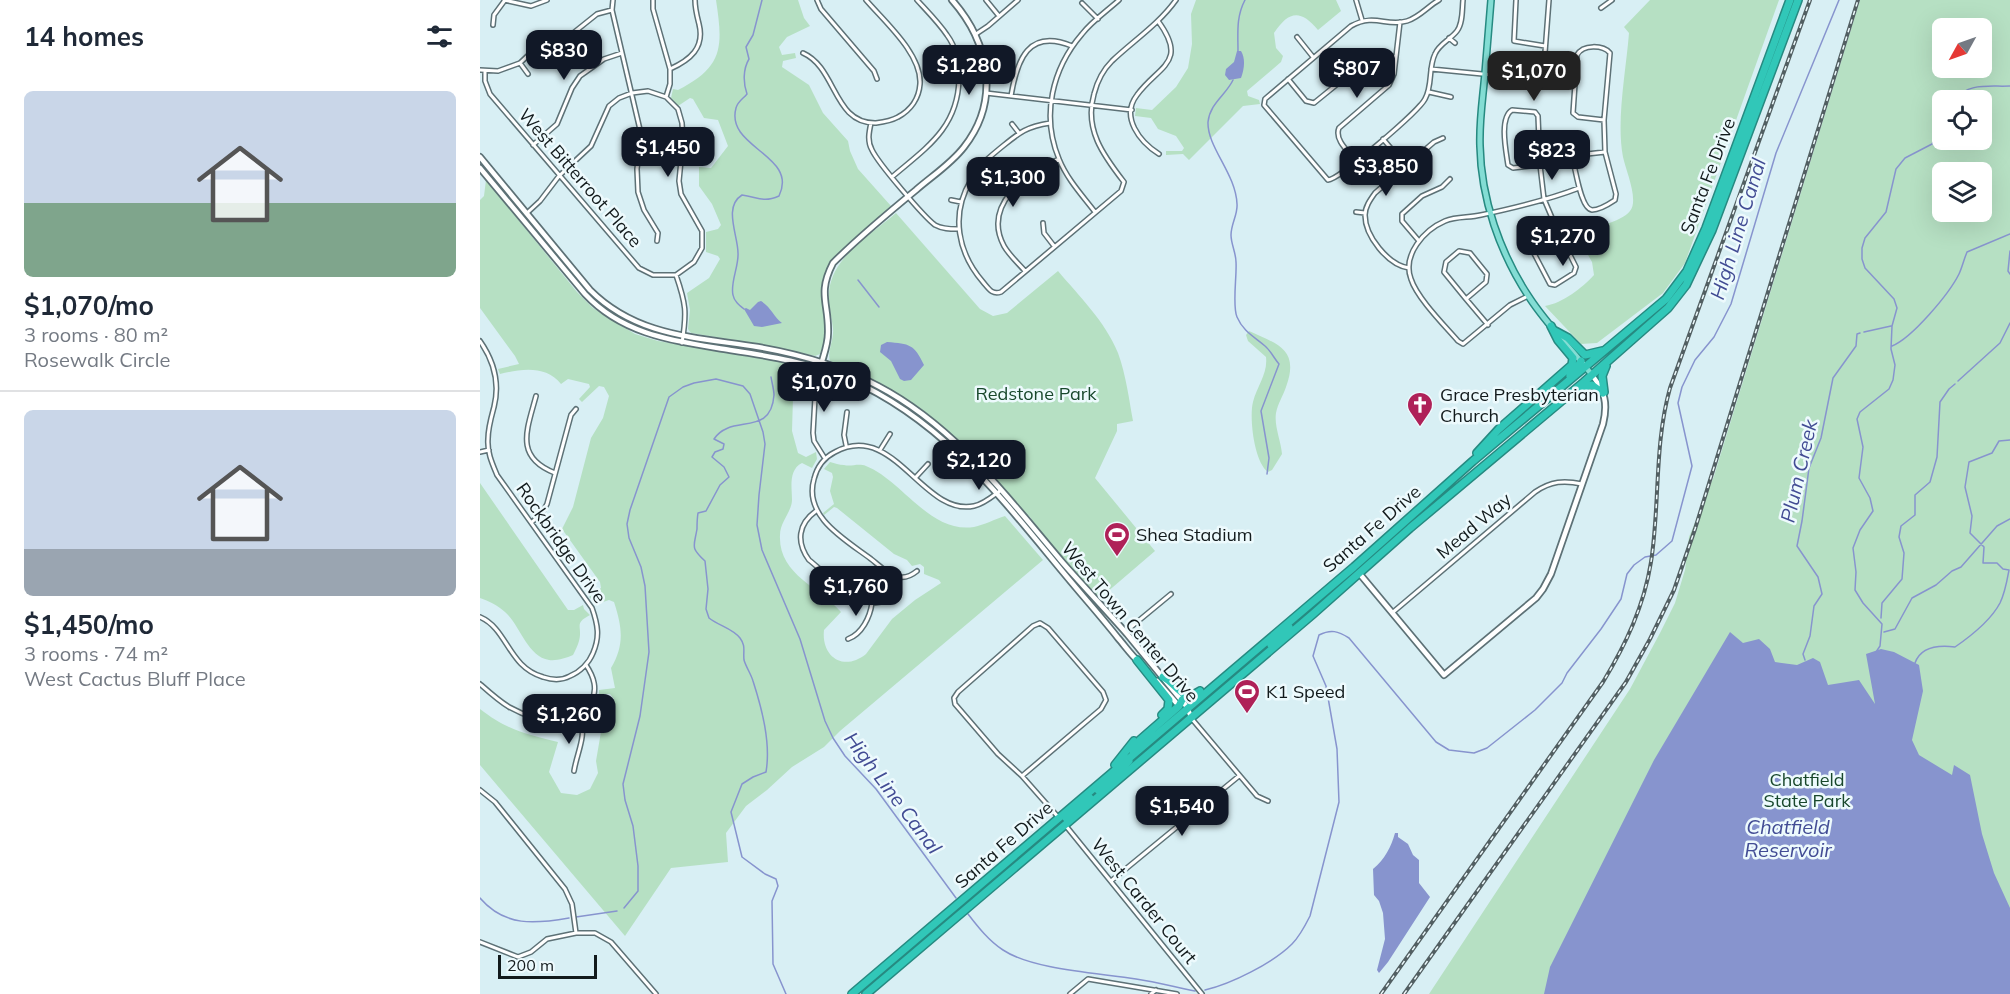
<!DOCTYPE html>
<meta charset="utf-8">
<style>
:root{--surface:#fff;--page:#f2f2f3;--text:#1f2937;--muted:#747a83;--line:#e0e1e3;--accent:#111827}
body{margin:0;font-family:Mulish,sans-serif;background:var(--page);color:var(--text);height:100vh;display:flex;flex-direction:column;font-size:22px;white-space:nowrap}
*{box-sizing:border-box;margin:0}
p{font-size:20px;color:var(--muted)}
.icon{flex:none;width:33px;height:33px;fill:none;stroke:currentColor;stroke-width:2;stroke-linecap:round;stroke-linejoin:round}
.map{position:relative;flex:1;overflow:hidden}
.side{display:flex;flex-direction:column;background:var(--surface);width:480px}
.side>*{flex:none}
.needle{width:39px;rotate:230deg}
.fabs{position:absolute;left:1452px;top:18px;display:grid;gap:12px}
.fabs a{display:grid;place-items:center;width:60px;height:60px;border-radius:9px;background:var(--surface);box-shadow:0 6px 24px #0002;font-size:30px}
.scale{position:absolute;left:18px;bottom:15px;width:99px;box-sizing:border-box;padding-left:6px;border:3px solid #121a1c;border-top:0;font-size:16px;line-height:21px;white-space:nowrap;color:#121a1c;-webkit-text-stroke:4px #edfafd;paint-order:stroke}
.price{position:absolute;translate:-50% -51px;padding:0 14px;border-radius:12px;background:var(--accent);color:#fff;font-size:20px;line-height:39px;filter:drop-shadow(0 2px 3px #0008)}
.price::after{content:'';position:absolute;left:50%;top:36px;width:18px;height:14px;margin-left:-9px;background:inherit;clip-path:polygon(0 0,100% 0,50% 100%)}
.price.on{background:#222;color:#fff}
ul{padding:0;list-style:none}
li{display:grid;align-content:center;gap:12px;height:318px;padding:0 24px}
li+li{border-top:2px solid var(--line)}
li span{display:grid;place-items:center;height:186px;border-radius:9px;color:#555}
li>.icon{margin-inline-start:auto}
span .icon{width:108px;height:108px;fill:#fffc;stroke-width:1}
li b{font-size:26px}
h2{display:flex;justify-content:space-between;align-items:center;height:72px;padding:0 24px;font-size:26px}
main{display:flex;flex:1;min-height:0}
.map>svg:first-child{display:block}
.green{fill:#b6e0c3;fill-rule:evenodd}
.water{fill:#8794ce}
.lines{fill:none;stroke-linecap:round;stroke-linejoin:round}
.stream{stroke:#8794ce;stroke-width:1.5}
.street-casing{stroke:#5d7176;stroke-width:6}
.secondary-casing{stroke:#5d7176;stroke-width:8}
.primary-casing{stroke:#268a81;stroke-width:8}
.highway-casing{stroke:#268a81;stroke-width:10}
.street{stroke:#fff;stroke-width:3}
.secondary{stroke:#fff;stroke-width:4.5}
.primary{stroke:#83ddd4;stroke-width:5}
.highway{stroke:#31c7b8;stroke-width:7}
.rail-casing{stroke:#525f62;stroke-width:4}
.rail{stroke:#edfafd;stroke-width:1.5;stroke-dasharray:4.5;stroke-linecap:butt}
.labels{text-anchor:middle;stroke-width:5;stroke-linejoin:round;paint-order:stroke}
.street-label{font-size:18px;fill:#121a1c;stroke:#edfafd}
.park-label{font-size:18px;fill:#18482c;stroke:#edfafd}
.poi-label{font-size:18px;fill:#121a1c;stroke:#edfafd;text-anchor:start}
.water-label{font-size:20px;font-style:italic;fill:#424c94;stroke:#edfafd}
</style>
<main>
<section class="side">
<h2>14 homes<svg class="icon" aria-label="filters" viewBox="0 0 24 24"><path d="M4 7h16M4 17h16"/><circle cx="9" cy="7" r="2"/><circle cx="15" cy="17" r="2"/></svg></h2>
<ul>
<li><span style="background:linear-gradient(#c9d6e8 60%,#7fa58c 0)"><svg class="icon" aria-label="home" viewBox="0 0 24 24"><path d="M3 11l9-7 9 7M6 9v11h12V9"/></svg></span><div><b>$1,070/mo</b><p>3 rooms · 80 m²</p><p>Rosewalk Circle</p></div></li>
<li><span style="background:linear-gradient(#c9d6e8 75%,#9aa5b1 0)"><svg class="icon" aria-label="home" viewBox="0 0 24 24"><path d="M3 11l9-7 9 7M6 9v11h12V9"/></svg></span><div><b>$1,450/mo</b><p>3 rooms · 74 m²</p><p>West Cactus Bluff Place</p></div></li>
</ul>
</section>
<div class="map">
<svg width="1530" height="994" viewBox="0 0 1530 994">
<rect width="100%" height="100%" fill="#d8eff4"/>
<!-- green -->
<path class="green" d="M236 0H318L324 18 330 26 307 37 299 47 302 55 315 53 316 58 303 61 302 67 329 85 343 113 368 141 370 151 378 169 411 206 356 256C328 296 355 316 340 354L335 356 295 347 211 333 208 329 210 310 207 293 229 278 240 259 238 256 226 252V232L238 229 241 225 232 204 219 186V167L231 168 248 146 238 120 224 118 213 99 210 98 198 106 191 98 193 89 198 90C244 67 243 46 236 0Z
M716 0H856L861 11 838 30C820 8 808 12 794 33L796 48 803 56 801 62 767 91 768 96 779 100 780 104 763 106 709 160 703 154 686 155V151H702L704 148 696 136 678 129 671 118 655 116 656 108 672 110 696 87 708 68 712 44 711 14Z
M1170 0H1299L1205 263 1183 293 1117 343 1101 344 1065 306C1083 303 1102 288 1114 275L1112 262 1095 232C1109 229 1142 222 1150 211 1159 200 1146 171 1143 157 1136 121 1146 71 1149 33L1144 27Z
M1380 0H1530V994H949L1150 689 1180 633 1195 603 1205 570 1209 537 1234 476ZM1462 28H1502V68H1462ZM1462 100H1502V140H1462ZM1462 172H1502V212H1462Z
M6 180 97 292 113 308 155 334 178 341 319 365 332 371 329 382 330 398 313 397 312 431 318 453 326 457 336 452 337 459 332 468 322 463C308 470 312 488 312 500 312 511 300 522 300 535 298 574 339 587 361 612L344 630C341 657 364 672 386 654L412 619 435 600 461 583 459 580 444 574V567L440 564 432 566 427 560 414 554 357 508 354 507 344 515 343 513 354 504 350 491 353 477 352 473 344 469 350 462C355 463 359 465 364 465 371 467 378 463 386 466 422 480 450 534 494 527 504 525 515 519 525 516L563 560 360 731 344 747 312 767 287 790 266 806 246 833 248 862 191 868 145 936 0 765V709C27 730 46 734 78 742L69 772 81 793 97 795 110 789 118 773 116 761 122 726 134 699 130 694H119V690L135 688 131 668C145 644 142 627 134 602L129 600 117 604 109 597 121 588 120 582 82 529 93 507 111 438 123 418 129 396 124 387 119 386 102 402 99 399 110 387 109 384 88 379 81 384C66 365 41 369 20 374L18 369 39 364 35 356 0 308V200L4 196Z
M416 213 500 309 513 316 527 313 578 271C599 296 625 321 638 353 646 375 649 399 653 421L637 424V431L615 478 675 551 619 599 560 531 550 517 543 511 488 449 440 408 397 383 350 361C347 351 354 340 353 329 352 317 348 305 349 292 352 256 392 234 416 213Z
M769 331C797 344 820 349 806 387 803 396 798 403 796 413 794 426 801 441 802 454L792 470 788 472C774 462 769 417 773 402 777 386 788 374 786 357L768 341 766 335Z
M0 483 88 610H94L103 605 104 609 110 615C93 624 103 626 99 641 98 645 95 651 93 655 86 658 77 661 69 660 47 656 40 625 25 612 17 605 9 601 0 598Z"/>
<!-- water -->
<path class="water" d="M757 51H761C766 59 764 70 761 78L749 80 745 75 746 69 754 62Z
M281 301C291 307 294 317 302 323L282 327 274 326 264 309 266 308 270 310 278 302Z
M407 342C430 344 434 344 444 365L431 380 424 381 420 379 411 361 400 352 401 345Z
M1250 632 1263 643 1279 639 1290 649 1295 662 1317 665 1333 658 1340 662 1348 685 1379 680 1395 704 1386 654 1401 649 1414 652 1439 665 1443 691 1432 740 1439 755 1472 775 1474 765 1490 775 1502 834 1514 873 1530 908V994H1064L1070 967 1174 760Z
M915 833H918V837L928 844 933 855 939 860V883L950 897 908 962 899 973 897 970 905 939 903 913 899 901 894 895 893 869C905 859 911 847 915 833Z"/>
<g class="lines">
<!-- stream -->
<path class="stream" d="M758 51C758 33 756 17 765 0
M753 80C746 95 730 103 728 122 727 147 756 174 757 204 758 214 751 224 751 235 751 244 756 253 756 262 757 276 752 306 757 317 763 331 773 336 785 346 790 350 794 358 799 364L781 411 789 458 787 474
M1474 100C1489 82 1509 87 1530 86
M1530 251 1528 271 1530 274
M378 280 399 307
M264 309C259 305 254 301 253 295 250 283 259 266 258 253 258 235 243 207 262 195 278 197 283 203 299 196 319 155 245 148 256 108 258 101 263 99 267 94 263 83 263 69 269 59L266 47 273 35 282 0
M1384 332 1411 326
M1412 346C1432 338 1469 294 1479 274 1482 268 1484 259 1487 252L1530 234
M291 377C292 383 294 390 294 395 291 438 251 413 234 439L244 444 243 449 235 452 232 457 244 467 249 477 240 485 226 511 218 513C217 519 217 524 217 529 214 547 210 547 225 561L228 589 226 609 229 618C239 626 252 628 260 638 266 646 263 651 264 660 266 667 271 674 273 681 282 709 291 743 286 772L273 777 262 784 251 812 262 857 285 874 296 879 298 886 292 901 293 964 306 994
M1478 381 1520 343 1530 323
M1401 618 1402 603 1422 579 1424 553 1419 537 1421 526 1435 515V495L1450 482 1457 457 1460 402 1469 389 1475 384
M1404 632 1415 629 1432 598 1456 585 1472 571 1481 567 1517 526 1530 519
M1396 652 1400 646 1402 624 1383 603 1375 590 1376 572 1373 548 1380 530 1393 511 1390 498 1379 478 1383 447 1377 419 1380 412 1409 389 1413 380 1415 365 1411 349 1412 326 1417 308 1414 299 1385 268 1382 259V248L1385 238 1406 212 1416 169 1425 158 1452 144 1462 128
M1325 660 1323 654 1330 636 1334 606 1342 594 1338 577 1317 546 1322 521 1329 468 1341 438 1353 378 1376 346 1377 334 1380 333
M1435 663C1441 646 1459 645 1475 647 1491 636 1511 620 1520 603 1525 593 1527 581 1529 570L1523 569 1517 563H1503L1504 547 1490 533 1492 516 1485 487 1489 462 1512 453 1519 441 1530 440
M0 898C25 927 55 924 89 918
M144 908 158 891V866L153 826 145 800 143 784 160 716 169 652 165 586 161 567 149 538 147 524 150 510 189 397 203 387 214 383 236 379 263 386 270 394 283 432 285 444 279 495 277 525 282 550 320 639 345 721 353 738 365 756 396 789 476 898
M488 914C498 927 509 941 523 950 553 970 620 973 656 979 676 982 695 987 715 991
M96 917 137 911
M725 990C751 984 793 963 812 944 820 936 825 926 830 916L859 802 857 749 846 686 833 656 839 635C851 629 858 631 869 638L956 742 969 750 994 753 1007 748 1055 710 1082 683 1087 673 1121 629 1141 599 1147 574 1154 565 1165 557 1176 555 1192 541 1212 466 1198 403 1202 387 1215 360 1234 337 1251 304 1296 153 1359 0"/>
<defs>
<path id="street" d="M24 0 51 6 67 0
M133 0 132 10 161 134 157 169 158 192 164 210 178 233 177 241
M173 0V9L190 69V84L186 97
M337 0 341 9 394 71 397 79
M506 0 519 16
M876 0 882 20
M959 0C948 6 940 17 927 21 906 27 895 13 871 26L785 99 784 105 848 180C860 179 939 111 945 99 953 85 948 68 955 54 959 44 970 40 977 31 983 23 982 10 983 0
M1036 0 1034 41 1065 46
M602 3 618 19
M1121 8 1132 0
M678 21C709 63 678 66 657 95 640 117 660 142 679 154
M13 25 14 15 25 0
M496 34 508 26 538 0
M817 37 833 57
M969 38 975 43
M323 53C357 68 353 124 396 123 404 122 411 121 418 117 431 110 439 98 440 84 442 54 404 21 386 0
M40 63 48 74
M190 69C210 60 225 48 219 24 217 16 215 9 215 0
M951 69 1095 83
M0 70 18 71 40 63 56 48 92 34 117 14 132 10
M5 72V81L10 94 159 268 173 275H196L214 262 222 248V231L201 194 199 181 203 140 202 123 198 109 186 97 168 91 152 93 139 98 129 106 111 146 79 176 60 201 47 213
M808 79 826 101 834 103 887 60 900 56 916 57
M1063 79 1069 0
M949 92 971 97
M506 93 652 110
M531 96C537 60 548 28 592 46
M1032 110 1055 112 1058 116 1060 165 1033 168 1028 165C1026 151 1019 118 1032 110Z
M1124 120 1098 117 1093 113 1097 55C1103 44 1123 45 1130 53L1124 120 1125 152 1136 194 1135 200C1129 204 1119 210 1112 210 1101 209 1096 171 1093 161L1098 155 1125 152
M391 123C389 132 387 141 392 150 398 163 444 217 455 225 462 229 470 229 478 229
M570 123C544 127 538 134 518 150 512 155 506 160 501 165 496 169 494 175 491 180 470 215 478 253 503 282 509 289 512 295 521 292L641 191 644 182C623 155 604 129 614 94 617 82 623 70 632 61 653 41 679 24 696 0
M532 124 539 133
M903 139 926 166
M203 140 221 141
M53 145 77 124 92 88 100 76 124 59 142 53
M876 161C869 152 854 140 859 128L909 85 914 74 920 22
M1060 165 1064 199 1075 225
M412 177C446 148 478 128 479 79 480 64 476 47 467 35 459 23 447 11 437 0
M471 200 481 202
M615 212C602 195 587 179 579 159 561 116 572 69 602 34 612 21 627 11 639 0
M876 212 885 213
M563 223 564 233 574 246
M1075 225 1096 267 1094 273 1075 285 1070 284 1047 240 1052 234Z
M939 241 922 221V214L942 196 962 187 970 179
M979 251 990 253 1007 274 1006 282 986 299 964 272 966 262Z
M929 268C908 265 885 236 885 215 885 207 890 200 895 193L954 142 963 138
M545 271C538 263 529 255 524 246 502 205 546 173 579 159
M196 275C206 304 207 312 202 343
M1048 296 1030 305 983 344 978 341C965 326 937 298 931 279 922 255 944 230 965 221 977 216 989 218 1001 215 1034 208 1068 200 1099 188
M986 299 1008 325
M0 341C14 361 20 383 14 407 11 418 8 428 8 439 7 452 12 463 17 475L112 608C118 625 120 637 113 653 109 663 100 672 90 676 81 681 72 680 63 677 28 667 28 629 0 617
M340 369 336 380 333 433 334 441 344 457
M56 396C47 430 34 457 75 473
M366 445 364 435 367 412
M400 450 410 434
M0 452 9 450
M436 477 448 464
M336 511C318 524 316 542 329 560 352 578 404 635 419 578
M52 522 62 513 67 504 91 415 96 409
M437 571C419 586 406 571 391 559 366 540 323 517 334 479 337 467 343 458 355 452 414 420 443 517 494 506 504 504 513 496 521 490
M912 613 1055 492C1071 481 1084 480 1102 484
M645 632 691 594
M368 639C382 634 390 617 392 603
M0 684C9 692 19 701 29 707 53 720 96 735 111 703 118 689 114 677 106 665
M712 719 777 796 788 801
M94 771C97 752 107 736 100 718
M542 776 621 709 626 700 623 692 568 628 560 623 553 626 478 692 474 698 475 704 518 754 542 776 579 818
M0 790 15 802 85 889 92 904 96 933
M586 826 722 994
M631 881 759 776
M0 942 38 957 51 952 67 939 96 933H115L131 942 176 994
M590 994 608 979 697 994
M671 994 676 990"/>
<path id="secondary" d="M0 157 110 290C157 337 216 337 278 347 319 354 361 366 398 386 476 427 527 497 583 563 604 587 626 610 647 634 667 658 687 683 707 707L711 717
M0 168 105 294C144 336 196 341 250 350 290 356 331 363 369 379 472 424 532 513 603 596 615 610 627 624 638 638 645 646 651 655 659 662
M341 365C344 354 348 344 348 333 349 303 337 294 353 263 379 237 408 213 436 190 452 176 471 164 484 147 521 100 509 42 472 0
M879 573 964 675 1056 598 1063 589 1071 574 1123 424C1128 403 1125 392 1112 375
M677 681 699 706"/>
<path id="primary" d="M1011 0C1009 24 1007 49 1005 73 1003 97 999 121 1000 146 1001 199 1020 253 1049 297 1067 325 1091 348 1112 375"/>
<path id="highway" d="M1075 331 1088 338 1105 355 1122 351
M1090 376 1095 371 1101 361
M1101 388 1112 385 1123 393
M1124 392 1122 376 1126 366
M997 453 1019 429 1092 365 1093 358 1078 340 1071 326
M791 645 809 627
M657 660 689 700 688 709 682 715
M683 677C697 683 702 704 720 691
M653 751 660 740 699 706 702 700
M635 765 654 741
M618 790 649 761
M586 818 610 798
M372 994 874 567 993 461 1186 299 1207 271 1226 228 1310 0
M386 994 833 614 930 528 1104 382 1188 308 1206 285 1232 230 1318 0"/>
</defs>
<!-- street casing -->
<use href="#street" class="street-casing"/>
<!-- secondary casing -->
<use href="#secondary" class="secondary-casing"/>
<!-- primary casing -->
<use href="#primary" class="primary-casing"/>
<!-- highway casing -->
<use href="#highway" class="highway-casing"/>
<!-- street -->
<use href="#street" class="street"/>
<!-- secondary -->
<use href="#secondary" class="secondary"/>
<!-- primary -->
<use href="#primary" class="primary"/>
<!-- highway -->
<use href="#highway" class="highway"/>
<defs>
<path id="rail" d="M901 994 1123 682C1146 644 1164 606 1171 562 1180 505 1174 445 1190 388L1330 0
M924 994 1146 682 1170 639 1194 590 1215 529 1378 0"/>
</defs>
<!-- rail casing -->
<use href="#rail" class="rail-casing"/>
<!-- rail -->
<use href="#rail" class="rail"/>
</g>
<!-- icons -->
<defs>
<symbol id="church-pin" viewBox="-11 -11 22 30"><path d="M0 17L-7.5 6A9.5 9.5 0 1 1 7.5 6Z" fill="#af2158" stroke="#edfafd"/><path d="M-1.2-6h2.4v3.5h3.3v2.4h-3.3V6h-2.4V-.1h-3.3v-2.4h3.3Z" fill="#fff"/></symbol>
<symbol id="stadium-pin" viewBox="-11 -11 22 30"><path d="M0 17L-7.5 6A9.5 9.5 0 1 1 7.5 6Z" fill="#af2158" stroke="#edfafd"/><path d="M0-5a6.5 5 0 1 0 0 10a6.5 5 0 1 0 0-10ZM-3.5-1.8h7v3.6h-7Z" fill="#fff"/></symbol>
</defs>
<g fill-rule="evenodd">
<use href="#church-pin" x="925" y="390" width="30" height="40"/>
<use href="#stadium-pin" x="622" y="520" width="30" height="40"/>
<use href="#stadium-pin" x="752" y="677" width="30" height="40"/>
</g>
<g class="labels">
<!-- street labels -->
<g class="street-label">
<text transform="translate(1228 176) rotate(-69)" y="6">Santa Fe Drive</text>
<text transform="translate(100 178) rotate(49)" y="6">West Bitterroot Place</text>
<text transform="translate(994 526) rotate(-40)" y="6">Mead Way</text>
<text transform="translate(892 529) rotate(-41)" y="6">Santa Fe Drive</text>
<text transform="translate(81 543) rotate(55)" y="6">Rockbridge Drive</text>
<text transform="translate(650 622) rotate(50)" y="6">West Town Center Drive</text>
<text transform="translate(524 845) rotate(-41)" y="6">Santa Fe Drive</text>
<text transform="translate(664 901) rotate(51)" y="6">West Carder Court</text>
</g>
<!-- park labels -->
<g class="park-label">
<text x="556" y="400">Redstone Park</text>
<text x="1327" y="786">Chatfield<tspan x="1327" dy="21">State Park</tspan></text>
</g>
<!-- poi labels -->
<g class="poi-label">
<text x="960" y="401">Grace Presbyterian<tspan x="960" dy="21">Church</tspan></text>
<text x="656" y="541">Shea Stadium</text>
<text x="786" y="698">K1 Speed</text>
</g>
<!-- water labels -->
<g class="water-label">
<text transform="translate(1258 229) rotate(-73)" y="7">High Line Canal</text>
<text transform="translate(1319 471) rotate(-77)" y="7">Plum Creek</text>
<text transform="translate(413 793) rotate(53)" y="7">High Line Canal</text>
<text x="1308" y="834">Chatfield<tspan x="1308" dy="23">Reservoir</tspan></text>
</g>
</g>
</svg>
<div class="fabs">
<a><svg class="needle" viewBox="-14 -14 28 28"><path d="M0-13l5 13h-10z" fill="#e53935"/><path d="M0 13l5-13h-10z" fill="#747a83"/></svg></a>
<a><svg class="icon" aria-label="locate" viewBox="0 0 24 24"><circle cx="12" cy="12" r="6"/><path d="M12 2v4M12 18v4M2 12h4M18 12h4"/></svg></a>
<a><svg class="icon" aria-label="layers" viewBox="0 0 24 24"><path d="M12 4l9 5-9 5-9-5zM3 14l9 5 9-5"/></svg></a>
</div>
<div class="scale">200 m</div>
<b class="price" style="left:84px;top:81px">$830</b>
<b class="price" style="left:489px;top:96px">$1,280</b>
<b class="price" style="left:877px;top:99px">$807</b>
<b class="price on" style="left:1054px;top:102px">$1,070</b>
<b class="price" style="left:188px;top:178px">$1,450</b>
<b class="price" style="left:1072px;top:181px">$823</b>
<b class="price" style="left:906px;top:197px">$3,850</b>
<b class="price" style="left:533px;top:208px">$1,300</b>
<b class="price" style="left:1083px;top:267px">$1,270</b>
<b class="price" style="left:344px;top:413px">$1,070</b>
<b class="price" style="left:499px;top:491px">$2,120</b>
<b class="price" style="left:376px;top:617px">$1,760</b>
<b class="price" style="left:89px;top:745px">$1,260</b>
<b class="price" style="left:702px;top:837px">$1,540</b>
</div>
</main>
